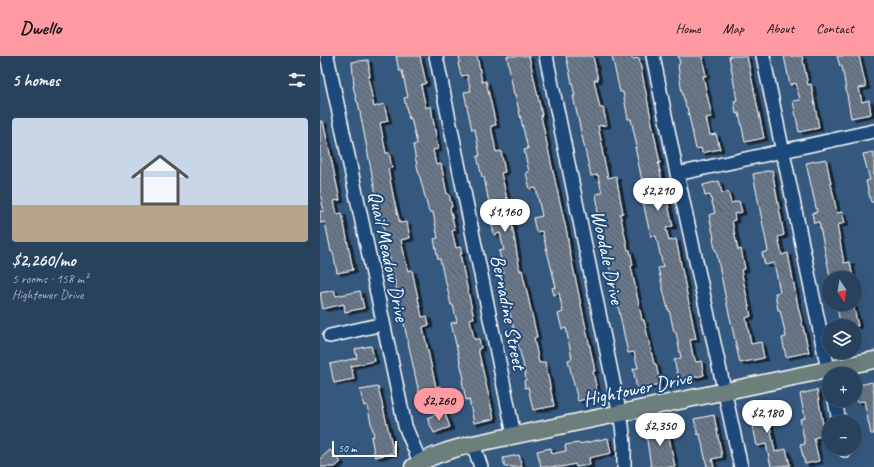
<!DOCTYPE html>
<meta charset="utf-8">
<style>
:root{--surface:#28425e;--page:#304964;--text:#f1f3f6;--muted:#a5b0bc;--line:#445b73;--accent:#ff9aa2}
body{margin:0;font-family:Caveat,sans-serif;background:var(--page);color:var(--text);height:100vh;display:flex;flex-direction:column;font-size:15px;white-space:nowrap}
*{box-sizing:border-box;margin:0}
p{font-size:13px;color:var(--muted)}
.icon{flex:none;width:22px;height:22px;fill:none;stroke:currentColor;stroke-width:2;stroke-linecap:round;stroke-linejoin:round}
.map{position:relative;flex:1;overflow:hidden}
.drawer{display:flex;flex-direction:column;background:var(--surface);width:320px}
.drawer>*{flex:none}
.needle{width:26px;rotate:168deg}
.buttons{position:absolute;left:502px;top:215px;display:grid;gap:8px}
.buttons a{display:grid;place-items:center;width:40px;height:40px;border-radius:50%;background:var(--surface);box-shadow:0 4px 16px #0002,0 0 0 1px var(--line);font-size:20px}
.scale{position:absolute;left:12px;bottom:10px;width:65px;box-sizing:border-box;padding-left:4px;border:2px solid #fff;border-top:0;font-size:11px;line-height:14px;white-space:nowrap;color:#fff;-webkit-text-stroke:3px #1f4a7a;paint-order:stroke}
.price{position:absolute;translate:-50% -34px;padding:0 9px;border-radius:14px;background:#fff;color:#222;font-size:13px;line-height:26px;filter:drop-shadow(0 1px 2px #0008)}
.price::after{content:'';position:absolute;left:50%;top:24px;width:12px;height:9px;margin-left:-6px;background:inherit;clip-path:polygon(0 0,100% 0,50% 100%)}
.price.selected{background:var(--accent);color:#111}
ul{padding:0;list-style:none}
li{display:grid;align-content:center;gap:8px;height:212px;padding:0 12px}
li+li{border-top:1px solid var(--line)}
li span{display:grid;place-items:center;height:124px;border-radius:4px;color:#555}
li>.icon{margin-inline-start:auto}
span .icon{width:72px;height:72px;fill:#fffc;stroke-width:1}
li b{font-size:17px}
h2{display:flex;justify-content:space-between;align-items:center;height:48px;padding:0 12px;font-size:17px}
header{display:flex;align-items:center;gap:24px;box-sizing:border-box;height:56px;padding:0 20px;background:var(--accent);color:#111}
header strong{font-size:19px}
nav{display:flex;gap:22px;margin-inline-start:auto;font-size:14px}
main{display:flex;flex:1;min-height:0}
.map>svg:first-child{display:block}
.building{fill:url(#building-back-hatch);stroke:#fff;filter:url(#shadow)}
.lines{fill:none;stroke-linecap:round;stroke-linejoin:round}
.minor-casing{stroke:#fff;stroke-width:16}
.major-casing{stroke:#fff;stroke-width:19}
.minor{stroke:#1f4a7a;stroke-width:13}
.major{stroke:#6c7f7c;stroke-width:16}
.labels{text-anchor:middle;stroke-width:4;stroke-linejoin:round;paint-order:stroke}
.street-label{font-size:20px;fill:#fff;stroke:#1f4a7a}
</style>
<header>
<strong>Dwello</strong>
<nav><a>Home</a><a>Map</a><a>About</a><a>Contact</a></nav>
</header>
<main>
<section class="drawer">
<h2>5 homes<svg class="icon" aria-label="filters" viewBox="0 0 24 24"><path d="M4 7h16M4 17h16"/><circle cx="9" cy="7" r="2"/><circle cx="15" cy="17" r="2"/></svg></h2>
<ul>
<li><span style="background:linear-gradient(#c9d6e8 70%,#b9a48a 0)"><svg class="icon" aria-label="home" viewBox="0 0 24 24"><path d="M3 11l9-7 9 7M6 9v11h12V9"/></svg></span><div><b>$2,260/mo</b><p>5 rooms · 158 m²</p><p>Hightower Drive</p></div></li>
</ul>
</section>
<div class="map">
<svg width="554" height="411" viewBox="0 0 554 411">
<defs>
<pattern id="building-back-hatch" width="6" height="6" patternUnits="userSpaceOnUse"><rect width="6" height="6" fill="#697788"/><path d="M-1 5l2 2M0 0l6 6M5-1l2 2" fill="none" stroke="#5a626a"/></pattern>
<filter id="shadow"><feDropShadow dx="4" dy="2.5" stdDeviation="0" flood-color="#0009"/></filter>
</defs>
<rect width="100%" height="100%" fill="#35587e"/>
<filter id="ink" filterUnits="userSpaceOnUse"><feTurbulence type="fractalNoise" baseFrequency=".025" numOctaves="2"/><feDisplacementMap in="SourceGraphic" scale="8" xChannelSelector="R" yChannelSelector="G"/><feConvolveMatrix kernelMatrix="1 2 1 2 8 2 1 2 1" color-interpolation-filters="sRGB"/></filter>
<g filter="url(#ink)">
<!-- building -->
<path class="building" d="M76 0H100L106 27 101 29 106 52 111 50 116 81 118 93 113 94 116 109 121 108 127 138H129L132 151 130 152 135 174 132 175 136 192 140 191 142 198H140L145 222 154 262 150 263 154 283H159L161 292 158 293 174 363 154 367 149 343 146 344 142 324 144 323 131 267 137 266 133 249H131L126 226H125L120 203H118L114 183 118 182 113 156H109L97 110 93 89 97 88 91 62 89 63 84 42 88 41 82 15H79Z
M139 0H157L162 26 166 25 176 69 171 70 176 96 181 95 185 116 181 117 187 143H189L193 163H191L200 215 202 214 217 281 214 282 219 307 225 306 234 350 213 354 208 331 205 332 204 325 206 324 203 307 191 262 182 218H184L179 195 184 194 180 177 174 179 168 147H169L164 121H162L157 100H160L155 73 152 74 144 36 151 35 147 19 141 20 138 7 140 6Z
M187 0H209L222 59 221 60 232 111 247 177 249 192 275 315H273L278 340 258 345 248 304 252 303 246 272 242 273 238 258 243 256 239 237 234 239 232 232 236 231 222 175 216 176 213 162 222 160 216 132 210 133 206 117 209 116 204 94 208 93 195 38 194 39Z
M246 0H273L278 24H274L280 52H283L287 69 278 70 283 93 282 94 288 122 296 120 303 157 300 158 308 194H310L313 209 311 210 322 264H324L334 308H336L340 328 317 333 313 313 318 312 314 296 308 297 277 152 278 151 276 138 282 137 278 119 271 120 253 40H255Z
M292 0H312V3L319 2 340 107H338L353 170 346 172 349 185 356 183 376 283 370 284 373 300H374L376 306 381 305 384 319 359 325 354 304 361 302 356 276H354L349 253 348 254 338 212 343 211 336 180 331 181 326 160 322 139H325L315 91H317L311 63H308L303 36H300Z
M358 0H382L386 20H383L392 61 386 62 390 79 396 78 400 93 382 97 381 92 376 93 367 51H366L361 31 358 9 360 8Z
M409 0H427L444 82 425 86 419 57 416 58 414 45 417 44Z
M464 0H482L488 29 491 28 499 72 479 76 473 45 480 44 476 27 470 29Z
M517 0H539L546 31 539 32 542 46 549 44 551 58 531 62 522 10H520Z
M48 4 50 21H48L54 51 64 48 68 65 60 67 66 97H69L72 112 68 113 74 144 80 167 87 166 90 182 81 184 88 215 92 214 102 261 107 260 109 269 103 271 104 277 116 331 120 330 124 346 102 351 53 124 38 46H37L33 30H34L32 6Z
M0 65H3L20 144 14 145 17 158 22 157 33 214 17 217 13 196H11L5 166 0 167V155H4L0 137Z
M554 96V146H551L546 125 550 124 543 98Z
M506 103 517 157 522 156 525 167 517 169 524 207 530 206 533 222H516V219L510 220 499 166 494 167 492 157 497 156 486 107Z
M452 114 464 179 458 181 462 199 468 197 478 250 489 296 466 301 462 282 466 281 460 254H458L455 237 460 236 454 207 445 209 442 197 448 195 433 118Z
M399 125 402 137 408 136 411 147 419 145 422 156 414 158 415 164 412 165 418 194 421 193 425 213 421 214 431 260 426 262 431 288 441 286 444 302 420 307 406 244 396 194H395L393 182H394L389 159 395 157 390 139 385 140 383 129Z
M14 234 16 240 40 235 44 252 25 256 24 248 3 253 0 237Z
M516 248H533L538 270H521Z
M51 290 55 305 31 310 34 323 14 327 10 308 37 302 35 293Z
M552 326 554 337V378H551L544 345 537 346 535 330Z
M58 331 74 397 55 401 51 381 54 380 47 349 44 350 40 334Z
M497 334 505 379 494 382 499 405 485 408 480 389 485 388 480 363 485 362 480 338Z
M447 346 451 365H449L455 396 466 393 470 409 451 411 446 388 437 390 429 350Z
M124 355 130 371 114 377 107 362Z
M394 359 402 401 392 403 394 411H387L380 378 378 379 374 363Z
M346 366 355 411H331L326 378 332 377 330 369Z
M288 382 291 397 269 402 270 409 256 411 255 408 242 411H221L217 395 231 392 232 398 246 395 245 389 258 387 259 388Z
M10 394 21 406 15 411H0V403Z
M199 399 202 411H185L183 402Z"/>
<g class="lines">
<defs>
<path id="minor" d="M7 0 85 370 100 406
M116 0 194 379
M226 0 302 369 304 389V411
M333 0 357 118 421 411
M443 0 509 318
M357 118 554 75
M10 280 63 268
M515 344 519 366
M153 388 161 411
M525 392V394"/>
<path id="major" d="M93 411C111 399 133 393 153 388L554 304"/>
</defs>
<!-- minor casing -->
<use href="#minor" class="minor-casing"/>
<!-- major casing -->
<use href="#major" class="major-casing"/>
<!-- minor -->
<use href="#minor" class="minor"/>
<!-- major -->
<use href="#major" class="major"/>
</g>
</g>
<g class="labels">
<!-- street labels -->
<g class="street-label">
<text transform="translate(69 200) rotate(78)" y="7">Quail Meadow Drive</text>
<text transform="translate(288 201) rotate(78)" y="7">Woodale Drive</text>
<text transform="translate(189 256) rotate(79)" y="7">Bernadine Street</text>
<text transform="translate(317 332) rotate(-12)" y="7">Hightower Drive</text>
</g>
</g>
</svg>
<div class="buttons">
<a><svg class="needle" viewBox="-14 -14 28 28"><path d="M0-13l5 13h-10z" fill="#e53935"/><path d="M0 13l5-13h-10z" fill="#a5b0bc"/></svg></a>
<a><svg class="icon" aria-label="layers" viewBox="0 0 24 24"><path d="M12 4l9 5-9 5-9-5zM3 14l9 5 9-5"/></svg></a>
<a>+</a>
<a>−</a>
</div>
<div class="scale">50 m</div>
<b class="price" style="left:338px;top:156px">$2,210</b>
<b class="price" style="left:185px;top:177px">$1,160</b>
<b class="price selected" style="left:119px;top:366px">$2,260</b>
<b class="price" style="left:447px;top:378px">$2,180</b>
<b class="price" style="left:340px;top:391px">$2,350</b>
</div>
</main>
